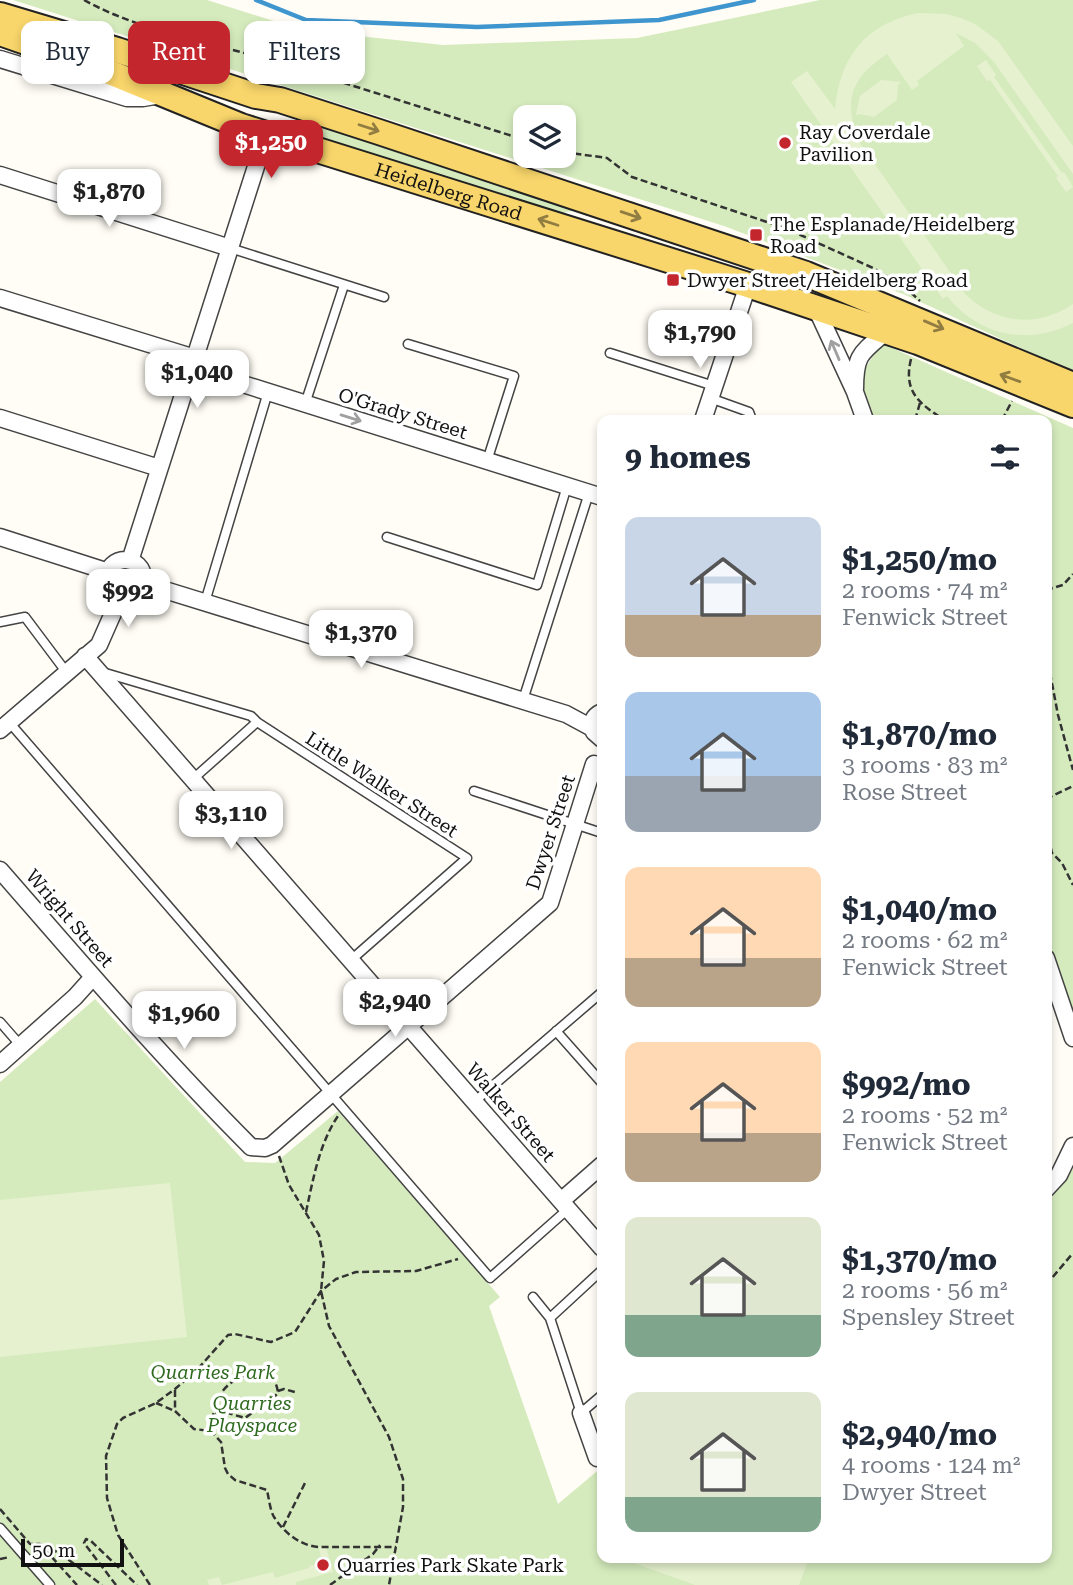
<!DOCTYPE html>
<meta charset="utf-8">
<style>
:root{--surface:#fff;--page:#f6f6f7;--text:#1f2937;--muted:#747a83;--accent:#c4262e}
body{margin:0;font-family:"Roboto Serif",serif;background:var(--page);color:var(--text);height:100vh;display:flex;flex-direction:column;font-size:26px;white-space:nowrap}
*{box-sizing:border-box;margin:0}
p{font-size:23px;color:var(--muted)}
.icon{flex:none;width:38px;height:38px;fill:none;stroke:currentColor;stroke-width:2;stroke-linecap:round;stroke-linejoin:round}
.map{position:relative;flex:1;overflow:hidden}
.sheet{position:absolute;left:597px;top:415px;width:455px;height:1148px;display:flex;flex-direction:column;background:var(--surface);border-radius:14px;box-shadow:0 4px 10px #0003}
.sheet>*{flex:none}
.guide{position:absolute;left:21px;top:21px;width:471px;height:63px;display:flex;gap:14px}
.controls{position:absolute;left:513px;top:105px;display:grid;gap:14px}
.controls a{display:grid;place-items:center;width:63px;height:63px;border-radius:14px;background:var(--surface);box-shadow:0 4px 10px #0003;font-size:35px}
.scale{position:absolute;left:21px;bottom:18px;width:103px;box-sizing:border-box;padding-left:7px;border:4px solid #111;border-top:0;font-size:19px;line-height:24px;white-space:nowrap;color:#111;-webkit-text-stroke:5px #fff;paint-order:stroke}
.price{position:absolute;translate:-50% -60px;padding:0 16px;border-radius:14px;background:#fff;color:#222;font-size:23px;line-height:46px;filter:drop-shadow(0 2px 4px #0008)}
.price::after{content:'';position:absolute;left:50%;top:42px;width:21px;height:16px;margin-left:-10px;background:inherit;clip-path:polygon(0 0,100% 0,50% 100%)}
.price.on{background:var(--accent);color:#fff}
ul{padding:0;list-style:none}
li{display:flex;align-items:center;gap:21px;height:175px;padding:0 28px}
li span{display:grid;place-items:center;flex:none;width:196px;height:140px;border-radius:14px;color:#555}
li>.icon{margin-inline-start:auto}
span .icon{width:84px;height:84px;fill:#fffc;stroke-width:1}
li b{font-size:30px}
h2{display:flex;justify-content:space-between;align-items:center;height:84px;padding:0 28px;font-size:30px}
.chip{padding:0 24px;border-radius:14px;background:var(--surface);box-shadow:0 4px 10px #0003;font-size:24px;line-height:63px}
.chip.on{background:var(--accent);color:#fff}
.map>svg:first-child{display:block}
.green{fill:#d5ebbd;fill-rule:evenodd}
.pitch{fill:#e6f2cf}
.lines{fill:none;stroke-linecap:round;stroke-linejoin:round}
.stream{stroke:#3f96cf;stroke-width:4.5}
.service-casing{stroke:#444;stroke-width:11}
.minor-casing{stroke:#444;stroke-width:19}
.primary-casing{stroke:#222;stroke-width:28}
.path{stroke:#333;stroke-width:2.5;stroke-dasharray:7 3.5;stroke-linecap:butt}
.service{stroke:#fff;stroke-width:8}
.minor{stroke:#fff;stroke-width:16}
.primary{stroke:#f9d66b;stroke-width:24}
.oneway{stroke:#917d42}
.oneway2{stroke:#a0a0a0}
.poi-dot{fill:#c4262e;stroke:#fff;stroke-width:2.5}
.labels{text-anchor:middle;stroke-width:7;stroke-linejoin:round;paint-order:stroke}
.poi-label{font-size:19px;fill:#111;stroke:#fff;text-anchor:start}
.street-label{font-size:19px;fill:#111;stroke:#fff}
.park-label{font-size:19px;font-style:italic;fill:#2f6b1f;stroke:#fff}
</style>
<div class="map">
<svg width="1073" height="1585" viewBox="0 0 1073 1585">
<rect width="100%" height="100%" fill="#fffdf5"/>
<!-- green -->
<path class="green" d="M13 0H207L302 30 443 45 637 38 820 0H1073V372L903 294 724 226ZM525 117H564V156H525Z
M301 118 576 210 558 214 291 129V122Z
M883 344 1073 428V1019L1046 940V420H872C860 384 856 374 883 344Z
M95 999 245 1162 275 1163 338 1111 500 1297 489 1306 558 1504 602 1467V1558H1046L1047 1200 1073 1168V1585H0V1082Z"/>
<!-- pitch -->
<path class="pitch" d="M918 13 947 14 961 18 975 24 998 41 1073 146V174L994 62 975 43 956 33 964 46 917 81 919 85 912 90 887 54C852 77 843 99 858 140L966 295C997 324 1038 328 1073 304V323C1028 346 979 336 947 296L943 299 791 82 807 71 835 109C840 57 865 24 918 13Z
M986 60 996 75 994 77 1062 173 1064 172 1073 187 1066 192 1056 178 1058 176 990 80 987 81 977 66Z
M881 80 901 82 898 85 897 100 874 117 860 114 856 115 860 96Z
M170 1183 187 1337 0 1357V1200Z
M319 1547H326L333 1572 296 1582V1585H209L207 1580 219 1577 222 1585 273 1572 275 1578 309 1568V1566L322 1563Z
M620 1558H809L799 1585H695Z"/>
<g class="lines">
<!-- stream -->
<path class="stream" d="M256 0 306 20 477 27 659 20 754 0"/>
<defs>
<path id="service" d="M230 248 384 297
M408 344 514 376 487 461
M610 353 714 386
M710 398 749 412 752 420
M305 404 344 285
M387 537 537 585 567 486
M205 602 268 392
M0 622 25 617 67 673
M102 672 251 716 257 722
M523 700 589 493
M9 722 490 1278 568 1209
M193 779 257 722 467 858 351 960
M474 791 602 833
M0 1022 21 1046
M556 1031 602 1083
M474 1102 602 992
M602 1270 550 1318 581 1413 602 1395
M533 1297 550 1318
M0 1528 50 1585"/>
<path id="minor" d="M0 59 127 98H143L161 95
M0 175 230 248
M0 298 195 358
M816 308 855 392 865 420
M192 368 602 497
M855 389C855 354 861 353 887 331
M0 418 159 468
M703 420 748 285
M0 537 109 572
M107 578a18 18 0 1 1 36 0a18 18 0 1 1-36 0Z
M130 561 267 132
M142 583 566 714 592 728
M85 656 602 1248
M602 712C593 716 590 723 594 732L602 739
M0 730 99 645 121 595
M0 870C82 964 163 1059 251 1147L265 1148 272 1145 550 903 594 764
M1046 958 1073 1038
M0 1064 75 997 93 977
M1046 1189 1059 1175 1073 1146
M561 1201 602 1165
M581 1413 597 1458"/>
<g id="primary">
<path d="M0 15 117 50 256 96 280 100 379 132 806 274 1073 385"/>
<path id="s1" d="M0 33 97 67 241 126 748 285 918 342 1073 405"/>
</g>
</defs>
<!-- service casing -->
<use href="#service" class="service-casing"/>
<!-- minor casing -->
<use href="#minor" class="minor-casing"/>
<!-- primary casing -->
<use href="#primary" class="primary-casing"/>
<!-- path -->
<path class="path" d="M84 0C140 31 205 41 266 59 352 85 439 113 525 140
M564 152 607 158 632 177 785 228 873 268 906 288 920 301
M911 359C903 392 919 403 944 420
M915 420 920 403
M1002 420 1012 401
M1046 590 1063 585 1073 574
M1046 652 1058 715 1073 770
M1046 799 1073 786
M1046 827 1052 853 1062 863 1073 885
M1046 857 1052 853
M279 1156 289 1185 319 1235 324 1261 321 1291 329 1326 389 1437 403 1479V1507L389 1585
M306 1212C313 1180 319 1144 338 1116
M1046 1285 1073 1253
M175 1390V1411L194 1429 211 1431 221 1442 225 1468 228 1474 235 1480 267 1490C269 1499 270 1510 274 1517 284 1533 301 1546 319 1547H396
M278 1391 284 1389 295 1392
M156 1403 175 1411
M209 1430C213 1418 215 1402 222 1392 235 1373 275 1361 278 1393L275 1396 245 1418 228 1413H215
M0 1509 30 1544H40L77 1585
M283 1527 306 1481
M41 1544 61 1554 102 1585
M0 1559 10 1557
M116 1585 84 1543 86 1539 91 1541 137 1585
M150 1585 118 1535 107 1498 106 1456 117 1424 123 1418 156 1403 175 1389 196 1371 228 1335 235 1334 271 1342 295 1332 321 1291 336 1279 356 1272 416 1271 458 1259
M330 1585 373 1554 380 1545"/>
<!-- service -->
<use href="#service" class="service"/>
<!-- minor -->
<use href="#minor" class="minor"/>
<!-- primary -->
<use href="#primary" class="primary"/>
</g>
<!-- one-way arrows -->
<defs><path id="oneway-shaft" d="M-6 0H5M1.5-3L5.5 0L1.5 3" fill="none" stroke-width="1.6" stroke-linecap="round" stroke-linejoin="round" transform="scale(1.75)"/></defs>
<g class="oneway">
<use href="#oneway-shaft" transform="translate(369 128) rotate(18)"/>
<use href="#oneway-shaft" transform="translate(631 215) rotate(19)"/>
<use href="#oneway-shaft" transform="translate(548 222) rotate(-162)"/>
<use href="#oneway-shaft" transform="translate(934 325) rotate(23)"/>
<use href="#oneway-shaft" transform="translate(1010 378) rotate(-160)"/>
</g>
<g class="oneway2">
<use href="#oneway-shaft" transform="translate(835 350) rotate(-113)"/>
<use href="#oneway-shaft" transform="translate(351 418) rotate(17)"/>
</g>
<!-- markers -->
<g class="poi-dot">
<circle cx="785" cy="143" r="7"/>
<rect x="749" y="228" width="14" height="14" rx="3.5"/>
<rect x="666" y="273" width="14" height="14" rx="3.5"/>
<circle cx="323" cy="1565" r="7"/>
</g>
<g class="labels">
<!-- poi labels -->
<g class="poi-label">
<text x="799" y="139">Ray Coverdale<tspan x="799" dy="22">Pavilion</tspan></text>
<text x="770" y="231">The Esplanade/Heidelberg<tspan x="770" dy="22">Road</tspan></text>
<text x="687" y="287">Dwyer Street/Heidelberg Road</text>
<text x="337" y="1572">Quarries Park Skate Park</text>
</g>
<!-- street labels -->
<g class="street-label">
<text dy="7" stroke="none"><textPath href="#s1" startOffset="476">Heidelberg Road</textPath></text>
<text transform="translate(403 413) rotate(17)" y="7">O'Grady Street</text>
<text transform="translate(382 784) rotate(33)" y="7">Little Walker Street</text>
<text transform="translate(550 832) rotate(-72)" y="7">Dwyer Street</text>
<text transform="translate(70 918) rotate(49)" y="7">Wright Street</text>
<text transform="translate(511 1112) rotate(49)" y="7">Walker Street</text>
</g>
<!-- park labels -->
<g class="park-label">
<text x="213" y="1379">Quarries Park</text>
<text x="252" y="1410">Quarries<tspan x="252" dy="22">Playspace</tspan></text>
</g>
</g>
</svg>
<div class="controls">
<a><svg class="icon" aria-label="layers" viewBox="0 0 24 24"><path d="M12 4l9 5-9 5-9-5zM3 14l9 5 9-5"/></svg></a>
</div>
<div class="scale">50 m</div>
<b class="price on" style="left:271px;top:180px">$1,250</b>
<b class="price" style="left:109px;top:229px">$1,870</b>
<b class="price" style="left:700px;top:370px">$1,790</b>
<b class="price" style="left:197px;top:410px">$1,040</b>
<b class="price" style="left:128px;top:629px">$992</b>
<b class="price" style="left:361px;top:670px">$1,370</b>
<b class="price" style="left:231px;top:851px">$3,110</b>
<b class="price" style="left:395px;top:1039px">$2,940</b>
<b class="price" style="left:184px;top:1051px">$1,960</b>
<div class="guide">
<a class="chip">Buy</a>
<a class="chip on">Rent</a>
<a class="chip">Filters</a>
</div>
<section class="sheet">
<h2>9 homes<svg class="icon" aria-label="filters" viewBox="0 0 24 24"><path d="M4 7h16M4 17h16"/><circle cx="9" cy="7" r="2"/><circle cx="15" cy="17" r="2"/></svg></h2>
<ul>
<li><span style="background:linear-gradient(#c9d6e8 70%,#b9a48a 0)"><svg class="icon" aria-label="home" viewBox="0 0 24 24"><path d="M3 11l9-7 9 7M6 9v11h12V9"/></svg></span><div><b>$1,250/mo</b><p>2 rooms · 74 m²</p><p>Fenwick Street</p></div></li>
<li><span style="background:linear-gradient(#a9c7e8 60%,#9aa5b1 0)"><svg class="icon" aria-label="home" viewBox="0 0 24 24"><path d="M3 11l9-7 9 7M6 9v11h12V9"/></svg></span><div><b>$1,870/mo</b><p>3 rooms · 83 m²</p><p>Rose Street</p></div></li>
<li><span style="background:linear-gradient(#ffd9b3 65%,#b9a48a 0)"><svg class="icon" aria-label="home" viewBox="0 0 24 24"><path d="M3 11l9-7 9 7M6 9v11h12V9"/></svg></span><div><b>$1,040/mo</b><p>2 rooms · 62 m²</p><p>Fenwick Street</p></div></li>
<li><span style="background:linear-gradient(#ffd9b3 65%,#b9a48a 0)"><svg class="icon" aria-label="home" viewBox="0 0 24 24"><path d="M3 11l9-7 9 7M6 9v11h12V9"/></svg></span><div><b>$992/mo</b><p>2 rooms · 52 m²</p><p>Fenwick Street</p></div></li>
<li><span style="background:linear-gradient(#dfe7d0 70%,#7fa58c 0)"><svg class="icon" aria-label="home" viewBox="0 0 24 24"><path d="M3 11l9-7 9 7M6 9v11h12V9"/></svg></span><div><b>$1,370/mo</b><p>2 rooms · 56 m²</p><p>Spensley Street</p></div></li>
<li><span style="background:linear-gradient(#dfe7d0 75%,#7fa58c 0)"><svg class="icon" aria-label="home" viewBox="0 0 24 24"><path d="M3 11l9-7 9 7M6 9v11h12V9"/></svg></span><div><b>$2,940/mo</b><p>4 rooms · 124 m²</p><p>Dwyer Street</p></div></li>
</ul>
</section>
</div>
